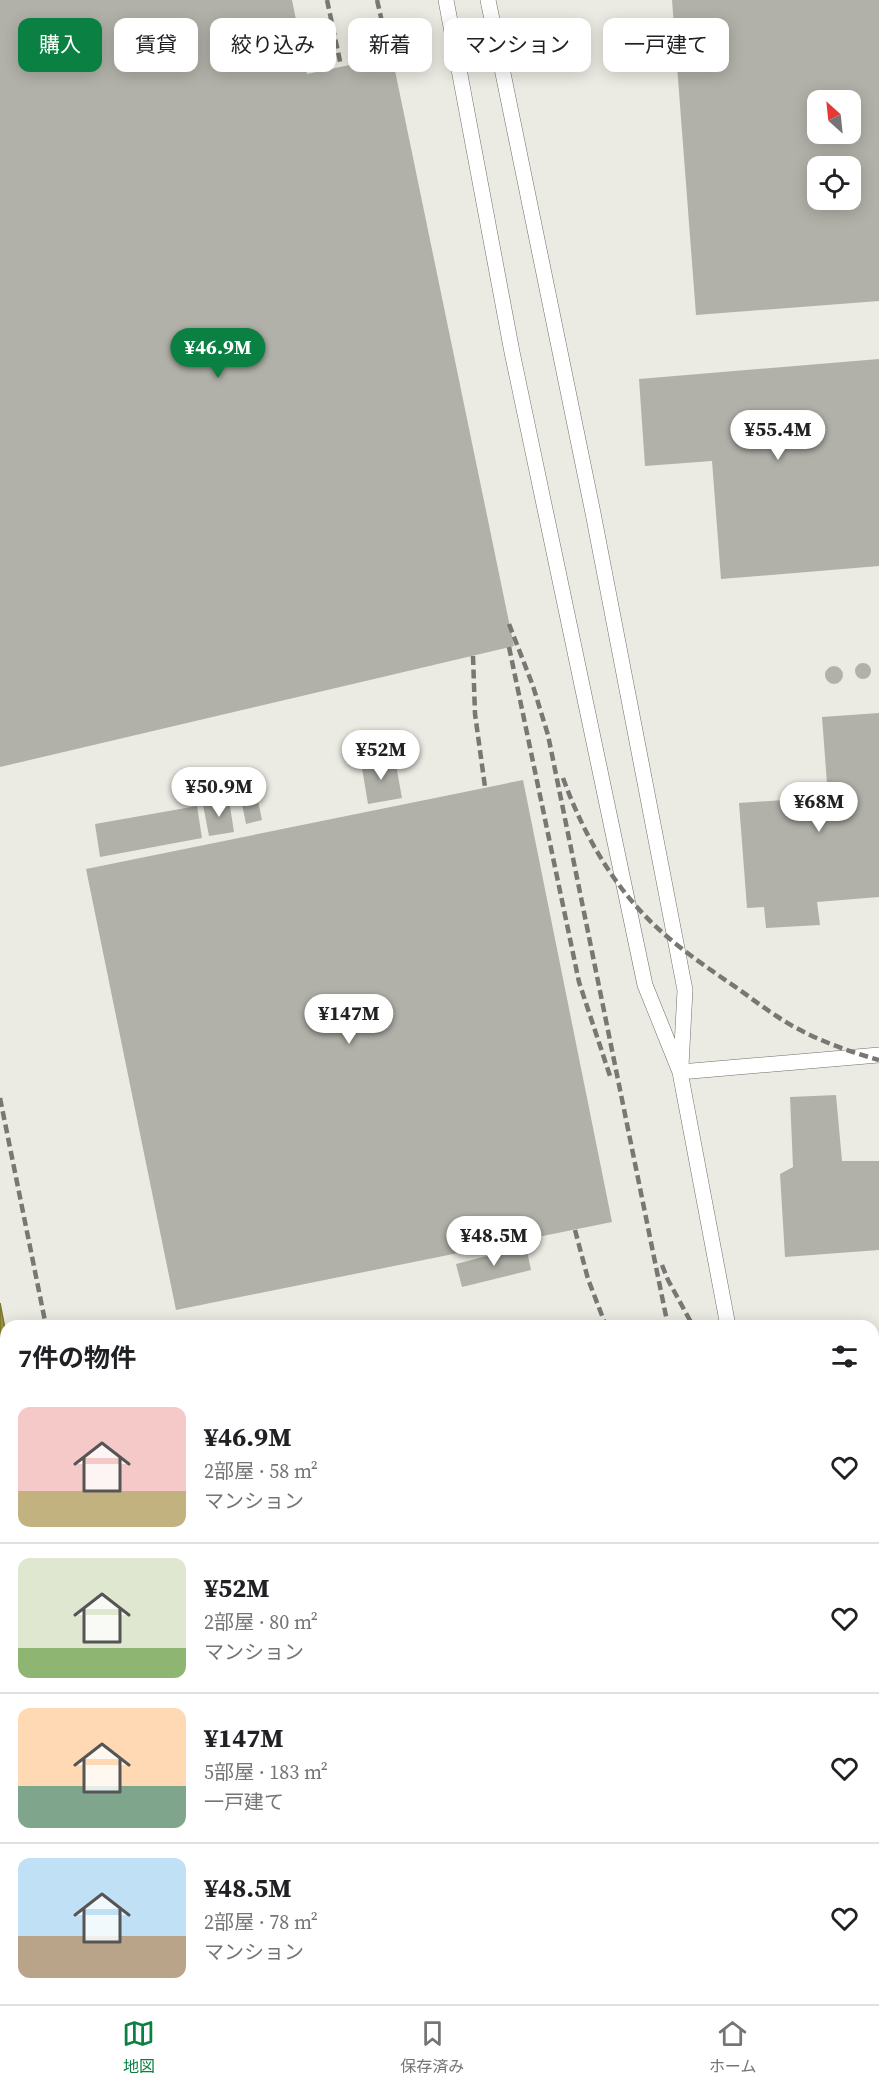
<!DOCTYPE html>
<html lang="ja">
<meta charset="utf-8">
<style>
:root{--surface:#fff;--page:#f2f2f2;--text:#202124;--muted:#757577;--line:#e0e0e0;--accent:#0b8043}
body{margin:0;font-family:"Source Serif 4","Noto Sans JP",serif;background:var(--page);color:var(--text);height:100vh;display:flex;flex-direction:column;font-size:22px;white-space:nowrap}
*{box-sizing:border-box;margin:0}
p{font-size:20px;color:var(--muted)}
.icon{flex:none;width:33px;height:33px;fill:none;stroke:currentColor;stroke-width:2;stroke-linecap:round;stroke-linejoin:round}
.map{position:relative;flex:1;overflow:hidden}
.sheet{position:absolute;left:0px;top:1320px;width:879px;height:684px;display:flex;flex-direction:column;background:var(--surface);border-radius:18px 18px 0 0;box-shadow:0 3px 15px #0003}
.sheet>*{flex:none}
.guide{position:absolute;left:18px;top:18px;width:843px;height:54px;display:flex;gap:12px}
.needle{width:39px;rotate:333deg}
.fabs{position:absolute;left:807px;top:90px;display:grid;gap:12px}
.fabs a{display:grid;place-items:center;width:54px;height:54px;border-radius:12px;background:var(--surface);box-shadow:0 3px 15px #0003;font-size:30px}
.price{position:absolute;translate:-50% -51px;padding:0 14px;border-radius:21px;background:#fff;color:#222;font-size:20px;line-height:39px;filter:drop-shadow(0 2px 3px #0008)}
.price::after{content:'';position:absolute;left:50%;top:36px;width:18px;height:14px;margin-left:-9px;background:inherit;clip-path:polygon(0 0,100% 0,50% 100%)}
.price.selected{background:var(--accent);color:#fff}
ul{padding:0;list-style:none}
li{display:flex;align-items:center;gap:18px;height:150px;padding:0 18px}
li+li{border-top:2px solid var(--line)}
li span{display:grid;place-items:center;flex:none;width:168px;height:120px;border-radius:12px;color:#555}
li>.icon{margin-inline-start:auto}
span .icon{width:72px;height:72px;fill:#fffc;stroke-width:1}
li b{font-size:26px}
h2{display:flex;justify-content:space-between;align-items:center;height:72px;padding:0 18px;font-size:26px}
.pill{padding:0 21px;border-radius:12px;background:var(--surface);box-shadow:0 3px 15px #0003;font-size:21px;line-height:54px}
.pill.selected{background:var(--accent);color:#fff}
.menu{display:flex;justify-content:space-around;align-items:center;height:84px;border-top:2px solid var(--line);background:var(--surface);font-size:16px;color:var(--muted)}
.menu a{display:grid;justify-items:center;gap:3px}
.menu .selected{color:var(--accent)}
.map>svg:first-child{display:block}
.water{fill:#9e9736;stroke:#7b7631;stroke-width:1.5}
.building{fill:#b1b1a9;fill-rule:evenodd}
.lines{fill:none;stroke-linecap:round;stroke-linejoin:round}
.lane-casing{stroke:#6f6f68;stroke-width:16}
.lane{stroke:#fff;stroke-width:15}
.rail{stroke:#787773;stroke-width:4.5;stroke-dasharray:9 4.5;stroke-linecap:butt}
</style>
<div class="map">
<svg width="879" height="2004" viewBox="0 0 879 2004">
<rect width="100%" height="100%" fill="#ebebe3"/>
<!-- water -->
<path class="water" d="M0 1303 6 1334V1998H137L138 2004H0Z"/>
<!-- building -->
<path class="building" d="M0 0H292L307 74 392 56 514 646 0 767Z
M672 0H879V301L696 315ZM818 100H850V134H818ZM818 166H850V200H818Z
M879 359V566L721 579 712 461 645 466 639 379Z
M855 671a8 8 0 1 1 16 0a8 8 0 1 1-16 0Z
M825 675a9 9 0 1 1 18 0a9 9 0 1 1-18 0Z
M879 713V897L817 902 820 925 766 928 764 907 747 908 739 803 828 797 822 717Z
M375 759 376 762 395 759 402 798 368 804 361 762Z
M523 780 612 1222 176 1310 86 869Z
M257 796 262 820 246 824 241 799Z
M229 800 234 832 209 836 203 805Z
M197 806 202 838 100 857 95 824Z
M836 1095 842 1161H879V1250L785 1257 780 1174 793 1167 790 1097Z
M526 1246 531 1270 462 1287 456 1264Z"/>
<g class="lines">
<defs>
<path id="lane" d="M446 0 512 352 645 985 680 1072 728 1326
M488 0 593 513 685 990 681 1066
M680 1072 879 1055
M873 1795 879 1794
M873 1973 879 2003"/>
</defs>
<!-- lane casing -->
<use href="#lane" class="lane-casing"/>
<!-- lane -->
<use href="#lane" class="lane"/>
<!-- rail -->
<path class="rail" d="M327 0 341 66
M377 0 390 56
M509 624 533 686 548 735 668 1326
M509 647 579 982 610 1076
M473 656 475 714 485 787
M563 778C584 836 616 892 664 934 687 954 712 971 737 988 751 998 764 1008 778 1017 808 1037 844 1050 879 1060
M0 1098 46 1326
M575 1230 588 1279 606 1326
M662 1265 668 1280 693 1326
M873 1477 879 1480
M873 1736 879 1740
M182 1998 183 2004
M730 1998 731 2004
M803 1998 804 2004"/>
</g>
</svg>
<div class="fabs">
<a><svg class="needle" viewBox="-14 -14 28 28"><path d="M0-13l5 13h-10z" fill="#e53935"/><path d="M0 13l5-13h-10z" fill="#757577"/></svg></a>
<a><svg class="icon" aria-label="locate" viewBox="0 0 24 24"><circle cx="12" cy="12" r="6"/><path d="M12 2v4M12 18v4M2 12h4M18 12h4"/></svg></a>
</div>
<b class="price selected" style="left:218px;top:379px">¥46.9M</b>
<b class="price" style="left:778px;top:461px">¥55.4M</b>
<b class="price" style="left:381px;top:781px">¥52M</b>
<b class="price" style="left:219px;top:818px">¥50.9M</b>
<b class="price" style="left:819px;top:833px">¥68M</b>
<b class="price" style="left:349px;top:1045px">¥147M</b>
<b class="price" style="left:494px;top:1267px">¥48.5M</b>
<div class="guide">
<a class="pill selected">購入</a>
<a class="pill">賃貸</a>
<a class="pill">絞り込み</a>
<a class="pill">新着</a>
<a class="pill">マンション</a>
<a class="pill">一戸建て</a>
</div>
<section class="sheet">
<h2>7件の物件<svg class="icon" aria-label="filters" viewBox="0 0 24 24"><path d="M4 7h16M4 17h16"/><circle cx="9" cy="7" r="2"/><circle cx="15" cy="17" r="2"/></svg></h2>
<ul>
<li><span style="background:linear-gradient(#f6c9c9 70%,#c2b280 0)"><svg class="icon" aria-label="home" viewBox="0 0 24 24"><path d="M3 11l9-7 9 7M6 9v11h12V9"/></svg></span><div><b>¥46.9M</b><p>2部屋 · 58 m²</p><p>マンション</p></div><svg class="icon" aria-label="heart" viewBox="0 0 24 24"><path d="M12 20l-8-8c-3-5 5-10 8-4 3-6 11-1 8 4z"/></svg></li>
<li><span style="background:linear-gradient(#dfe7d0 75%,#8fb573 0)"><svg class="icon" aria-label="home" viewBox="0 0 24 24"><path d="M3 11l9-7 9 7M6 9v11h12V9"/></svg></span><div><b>¥52M</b><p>2部屋 · 80 m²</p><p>マンション</p></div><svg class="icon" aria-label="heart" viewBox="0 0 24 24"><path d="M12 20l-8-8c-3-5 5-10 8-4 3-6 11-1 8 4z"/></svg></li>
<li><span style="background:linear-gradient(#ffd9b3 65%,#7fa58c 0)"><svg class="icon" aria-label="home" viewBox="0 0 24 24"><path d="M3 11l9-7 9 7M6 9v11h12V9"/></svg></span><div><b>¥147M</b><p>5部屋 · 183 m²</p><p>一戸建て</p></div><svg class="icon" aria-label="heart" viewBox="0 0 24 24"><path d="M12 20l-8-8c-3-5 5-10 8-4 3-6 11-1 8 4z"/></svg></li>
<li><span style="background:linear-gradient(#bfe0f5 65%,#b9a48a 0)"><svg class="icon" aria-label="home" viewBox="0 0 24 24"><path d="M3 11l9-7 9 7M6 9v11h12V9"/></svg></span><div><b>¥48.5M</b><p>2部屋 · 78 m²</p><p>マンション</p></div><svg class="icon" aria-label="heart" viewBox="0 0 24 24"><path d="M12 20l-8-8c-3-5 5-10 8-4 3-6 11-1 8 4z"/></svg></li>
</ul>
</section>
</div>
<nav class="menu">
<a class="selected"><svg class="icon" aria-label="map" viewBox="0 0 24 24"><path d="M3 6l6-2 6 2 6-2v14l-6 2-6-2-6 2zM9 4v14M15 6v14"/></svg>地図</a>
<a><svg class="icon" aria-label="saved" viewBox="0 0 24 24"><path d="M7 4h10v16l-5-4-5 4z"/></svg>保存済み</a>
<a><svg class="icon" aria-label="home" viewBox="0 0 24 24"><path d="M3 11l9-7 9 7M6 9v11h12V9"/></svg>ホーム</a>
</nav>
